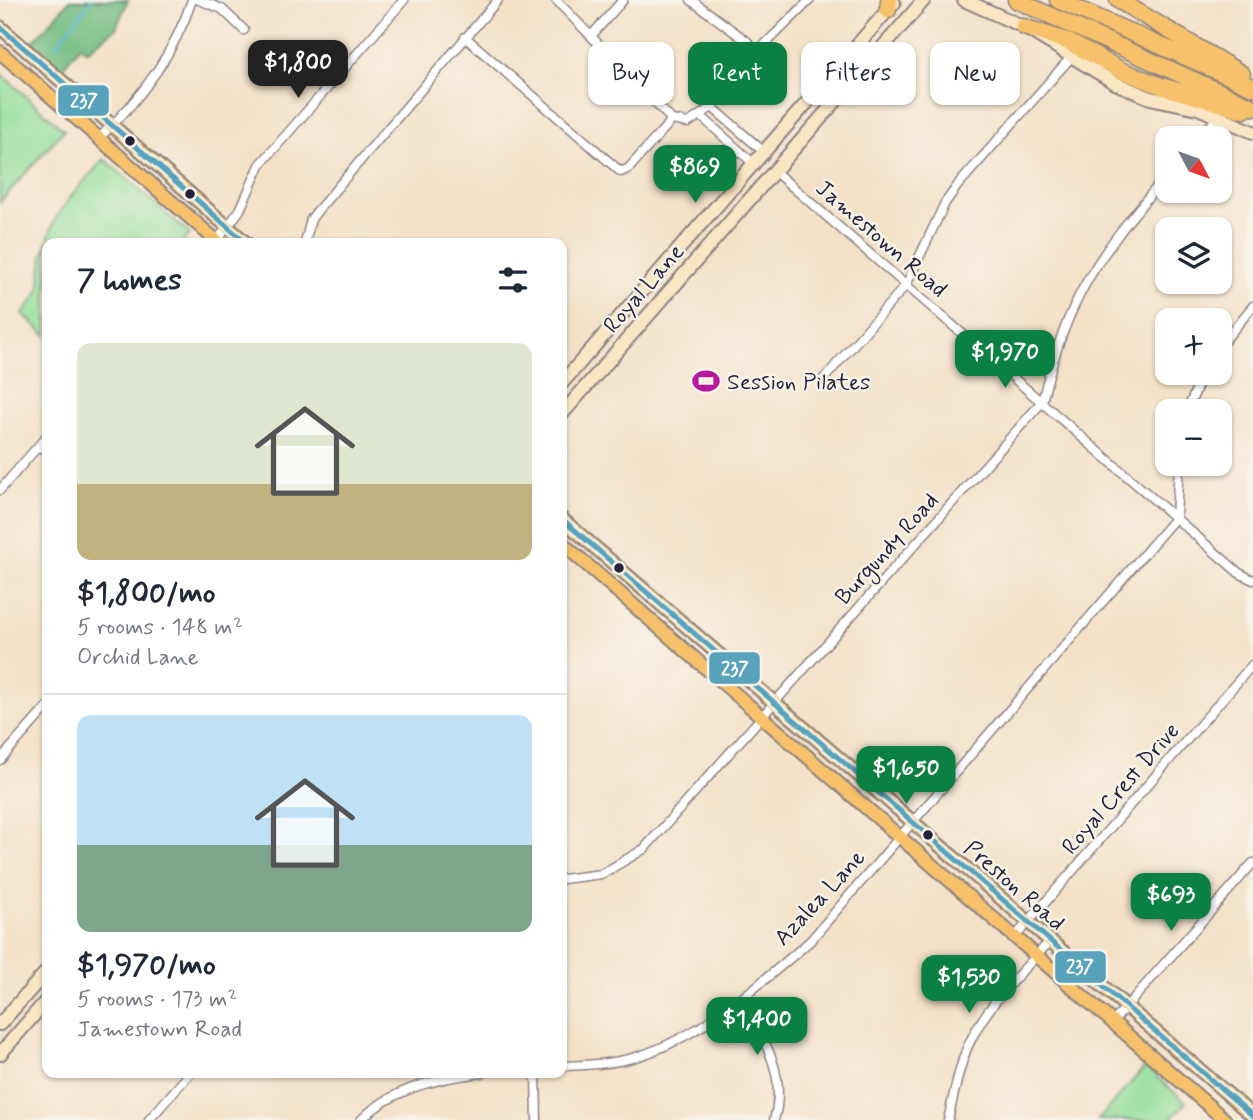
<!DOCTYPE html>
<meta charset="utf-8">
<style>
:root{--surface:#fff;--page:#f6f6f7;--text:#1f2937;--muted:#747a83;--line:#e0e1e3;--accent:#0b8043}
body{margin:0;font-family:Mynerve,sans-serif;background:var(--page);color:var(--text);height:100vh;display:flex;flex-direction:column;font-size:26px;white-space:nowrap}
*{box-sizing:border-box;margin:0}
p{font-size:23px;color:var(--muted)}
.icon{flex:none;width:38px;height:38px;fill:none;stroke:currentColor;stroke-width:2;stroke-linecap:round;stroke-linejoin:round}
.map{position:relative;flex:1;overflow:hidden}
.details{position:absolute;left:42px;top:238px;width:525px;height:840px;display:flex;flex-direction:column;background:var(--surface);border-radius:14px;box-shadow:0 2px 5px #0004}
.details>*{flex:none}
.top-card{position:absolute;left:588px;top:42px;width:560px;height:63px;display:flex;gap:14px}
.needle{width:46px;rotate:131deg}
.fabs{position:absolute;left:1155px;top:126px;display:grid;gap:14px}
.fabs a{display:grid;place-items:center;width:77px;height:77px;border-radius:14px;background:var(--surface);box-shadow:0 2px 5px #0004;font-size:35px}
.price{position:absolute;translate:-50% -60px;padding:0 16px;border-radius:14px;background:var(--accent);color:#fff;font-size:23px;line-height:46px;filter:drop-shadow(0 2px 4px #0008)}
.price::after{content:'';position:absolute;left:50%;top:42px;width:21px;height:16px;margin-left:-10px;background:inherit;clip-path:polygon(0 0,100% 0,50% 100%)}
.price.selected{background:#222;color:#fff}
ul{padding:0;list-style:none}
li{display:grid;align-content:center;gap:14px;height:371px;padding:0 35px}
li+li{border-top:2px solid var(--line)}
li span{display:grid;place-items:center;height:217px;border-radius:14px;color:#555}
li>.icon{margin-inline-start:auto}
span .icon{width:126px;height:126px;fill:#fffc;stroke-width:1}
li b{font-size:30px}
h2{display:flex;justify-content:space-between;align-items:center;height:84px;padding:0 35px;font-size:30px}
.chip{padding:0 24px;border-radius:14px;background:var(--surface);box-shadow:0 2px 5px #0004;font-size:24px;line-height:63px}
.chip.selected{background:var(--accent);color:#fff}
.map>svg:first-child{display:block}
.green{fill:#92de9a;stroke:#5a806a;stroke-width:2}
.forest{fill:#75bd82;stroke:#4c705e;stroke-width:2}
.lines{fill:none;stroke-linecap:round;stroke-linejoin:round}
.stream{stroke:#57b7d5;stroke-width:2.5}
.street-casing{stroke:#8b8282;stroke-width:11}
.secondary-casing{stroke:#8b8282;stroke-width:16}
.primary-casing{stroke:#8b8282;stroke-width:16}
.highway-casing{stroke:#8b8282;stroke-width:19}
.street{stroke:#fff;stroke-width:8}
.secondary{stroke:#fbe6c4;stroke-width:12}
.primary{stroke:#f6c16b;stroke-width:12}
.highway{stroke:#f6c16b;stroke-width:16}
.bus-1-casing{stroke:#f7f3e8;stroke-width:10}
.bus-1{stroke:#59a2bc;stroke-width:5}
.bus-dot{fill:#22223b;stroke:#f7f3e8;stroke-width:2.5}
.labels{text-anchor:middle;stroke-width:5;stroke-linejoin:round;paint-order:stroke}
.street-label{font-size:23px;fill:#22223b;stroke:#f7f3e8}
.poi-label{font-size:23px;fill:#22223b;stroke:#f7f3e8;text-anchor:start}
.line-badge{stroke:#f7f3e8;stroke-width:2.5}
.badge-label{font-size:19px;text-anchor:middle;font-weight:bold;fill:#fff}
</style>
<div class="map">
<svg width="1253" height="1120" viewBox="0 0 1253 1120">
<rect width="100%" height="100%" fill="#f7f3e8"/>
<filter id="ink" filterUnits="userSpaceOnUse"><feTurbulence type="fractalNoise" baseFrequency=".0143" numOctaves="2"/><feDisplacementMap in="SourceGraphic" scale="14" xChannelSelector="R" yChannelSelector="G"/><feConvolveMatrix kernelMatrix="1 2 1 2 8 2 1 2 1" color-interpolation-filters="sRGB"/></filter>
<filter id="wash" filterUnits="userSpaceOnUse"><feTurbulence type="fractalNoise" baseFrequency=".00686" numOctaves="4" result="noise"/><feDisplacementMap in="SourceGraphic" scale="28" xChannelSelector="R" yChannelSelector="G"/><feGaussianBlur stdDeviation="1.57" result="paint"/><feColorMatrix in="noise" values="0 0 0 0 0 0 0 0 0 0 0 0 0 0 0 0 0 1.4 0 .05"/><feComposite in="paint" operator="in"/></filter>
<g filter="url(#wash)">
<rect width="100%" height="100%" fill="#f4e1c8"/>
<!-- green -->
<path class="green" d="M0 73 64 130 0 202Z
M104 159 190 234 182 243H47V336L23 314 39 292 43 255 54 221 71 196Z
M1145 1067 1186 1102 1170 1120H1098Z"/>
<!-- forest -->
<path class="forest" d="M70 0H128L116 28 87 51 80 46 60 71 30 45Z"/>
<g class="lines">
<!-- stream -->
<path class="stream" d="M56 46 91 0"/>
</g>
</g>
<g filter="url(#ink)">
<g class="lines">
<defs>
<path id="street" d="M199 0 222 9 244 30
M556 0 672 120 688 123 712 107 755 54 810 0
M691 0 748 42 755 54
M591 36 623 0
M465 37 621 172 629 168 672 120
M712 107 764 152
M702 117 754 164
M99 138C140 100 174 54 192 0
M1199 138 1218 117
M773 170 1239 573 1253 580
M215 243 240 210 260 165 404 0
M305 243 311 219 318 210 498 0
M1220 346 1253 306
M821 382 906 285 945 203 958 185 1073 55
M1187 411 1203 373
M39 446 47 452
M0 490 47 436
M0 760 47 707
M562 879 602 874 644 849 1042 402C1066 299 1099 254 1167 175
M1015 937 1253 664
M739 999C763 1038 788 1072 774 1120
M1112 1023 1253 863
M562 1066C586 1065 613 1064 636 1057 702 1037 759 985 810 941L1176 517 1179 464
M536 1073 537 1120
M149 1120 190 1073
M361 1120C392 1088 441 1077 483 1073
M948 1120C954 1095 958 1069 968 1046 986 1005 1020 974 1049 942"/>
<path id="secondary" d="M964 0 1024 27 1115 83 1150 98 1198 108 1253 132
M562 383 894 3
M562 414 924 0
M0 1024 47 971
M0 1054 47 1000"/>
<path id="primary" d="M0 27 246 243
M0 52 219 243
M562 519 1253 1116
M562 543 1225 1120"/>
<path id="highway" d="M1016 0 1253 107
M1058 0 1253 87
M1118 0 1242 74
M888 10 889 0
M1024 27 1067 41 1123 71 1164 87 1244 110"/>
</defs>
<!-- street casing -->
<use href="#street" class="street-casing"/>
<!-- secondary casing -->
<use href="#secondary" class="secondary-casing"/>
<!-- primary casing -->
<use href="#primary" class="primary-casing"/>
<!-- highway casing -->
<use href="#highway" class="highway-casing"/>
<!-- street -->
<use href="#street" class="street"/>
<!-- secondary -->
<use href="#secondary" class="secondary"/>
<!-- primary -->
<use href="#primary" class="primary"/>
<!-- highway -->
<use href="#highway" class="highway"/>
<defs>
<path id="bus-1" d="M0 27 246 243
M562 519 1253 1116"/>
</defs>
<!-- bus-1 casing -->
<use href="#bus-1" class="bus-1-casing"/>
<!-- bus-1 -->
<use href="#bus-1" class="bus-1"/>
</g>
</g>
<!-- icons -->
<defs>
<symbol id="stadium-bare" viewBox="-9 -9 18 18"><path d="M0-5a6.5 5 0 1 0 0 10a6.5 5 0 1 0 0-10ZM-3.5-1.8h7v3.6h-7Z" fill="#b5179e" stroke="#f7f3e8" stroke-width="2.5" paint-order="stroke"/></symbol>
</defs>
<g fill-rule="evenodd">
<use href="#stadium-bare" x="687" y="362" width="38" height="38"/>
</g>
<!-- markers -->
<g class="bus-dot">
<circle cx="130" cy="141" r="6"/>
<circle cx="190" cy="194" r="6"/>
<circle cx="619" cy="568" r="6"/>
<circle cx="928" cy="835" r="6"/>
</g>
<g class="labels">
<!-- street labels -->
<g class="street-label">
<text transform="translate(882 238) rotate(41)" y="8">Jamestown Road</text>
<text transform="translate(643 288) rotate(-49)" y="8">Royal Lane</text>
<text transform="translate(886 548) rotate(-48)" y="8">Burgundy Road</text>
<text transform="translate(1120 788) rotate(-49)" y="8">Royal Crest Drive</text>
<text transform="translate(1015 885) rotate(41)" y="8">Preston Road</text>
<text transform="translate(819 897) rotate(-47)" y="8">Azalea Lane</text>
</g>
<!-- poi labels -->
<g class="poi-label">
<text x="727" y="389">Session Pilates</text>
</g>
</g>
<g class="line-badge">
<rect x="57" y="84" width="53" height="33" rx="7" fill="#59a2bc"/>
<rect x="708" y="651" width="53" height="34" rx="7" fill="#59a2bc"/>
<rect x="1054" y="950" width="53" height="34" rx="7" fill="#59a2bc"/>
</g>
<g class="badge-label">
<text x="84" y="107">237</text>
<text x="735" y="675">237</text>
<text x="1080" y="973">237</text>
</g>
</svg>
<div class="fabs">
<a><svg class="needle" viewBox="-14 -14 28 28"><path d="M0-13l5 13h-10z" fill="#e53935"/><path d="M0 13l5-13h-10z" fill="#747a83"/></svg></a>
<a><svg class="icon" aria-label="layers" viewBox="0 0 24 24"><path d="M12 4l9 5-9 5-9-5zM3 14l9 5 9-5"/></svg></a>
<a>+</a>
<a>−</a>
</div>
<b class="price selected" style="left:298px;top:100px">$1,800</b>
<b class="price" style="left:695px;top:205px">$869</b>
<b class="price" style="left:1005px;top:390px">$1,970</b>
<b class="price" style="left:906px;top:806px">$1,650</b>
<b class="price" style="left:1171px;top:933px">$693</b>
<b class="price" style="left:969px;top:1015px">$1,530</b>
<b class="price" style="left:757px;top:1057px">$1,400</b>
<div class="top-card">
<a class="chip">Buy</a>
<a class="chip selected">Rent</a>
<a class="chip">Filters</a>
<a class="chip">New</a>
</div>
<section class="details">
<h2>7 homes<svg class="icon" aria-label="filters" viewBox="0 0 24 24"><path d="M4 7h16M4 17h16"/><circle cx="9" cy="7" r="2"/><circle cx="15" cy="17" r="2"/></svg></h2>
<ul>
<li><span style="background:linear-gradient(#dfe7d0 65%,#c2b280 0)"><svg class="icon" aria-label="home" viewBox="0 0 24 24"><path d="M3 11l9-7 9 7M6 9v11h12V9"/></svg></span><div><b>$1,800/mo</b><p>5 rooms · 148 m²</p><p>Orchid Lane</p></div></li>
<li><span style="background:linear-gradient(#bfe0f5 60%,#7fa58c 0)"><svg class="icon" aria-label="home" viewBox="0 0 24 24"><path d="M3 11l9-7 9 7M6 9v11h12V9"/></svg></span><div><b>$1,970/mo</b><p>5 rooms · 173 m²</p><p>Jamestown Road</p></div></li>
</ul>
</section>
</div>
